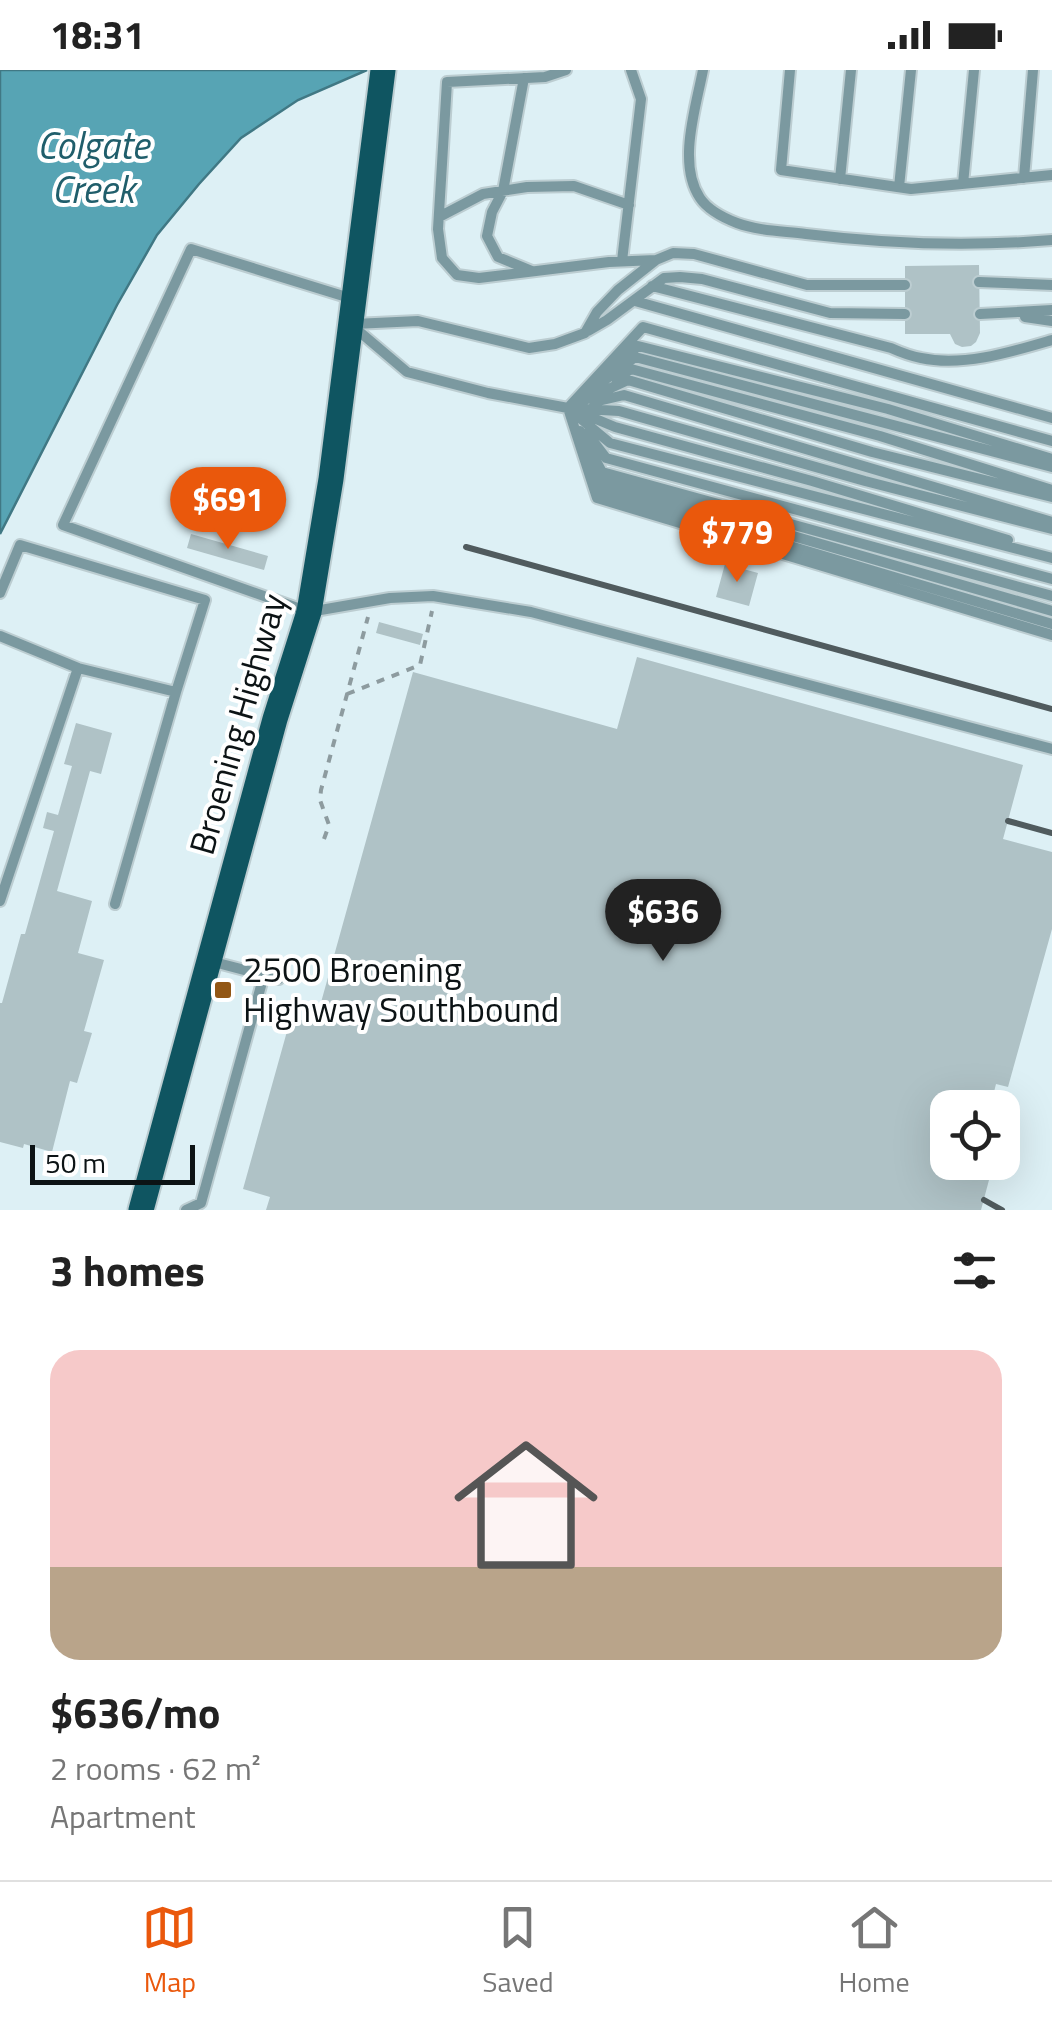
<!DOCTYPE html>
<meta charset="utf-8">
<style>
:root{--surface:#fff;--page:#f6f6f6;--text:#222;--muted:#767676;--line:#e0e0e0;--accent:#ea580c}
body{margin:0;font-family:"Titillium Web",sans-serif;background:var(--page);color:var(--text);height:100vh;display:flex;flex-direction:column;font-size:38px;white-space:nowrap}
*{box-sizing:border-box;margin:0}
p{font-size:32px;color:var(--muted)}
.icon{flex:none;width:55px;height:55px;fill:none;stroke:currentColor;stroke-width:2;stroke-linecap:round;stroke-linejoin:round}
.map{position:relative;height:1140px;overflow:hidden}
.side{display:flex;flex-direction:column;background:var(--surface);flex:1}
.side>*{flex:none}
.fabs{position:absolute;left:930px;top:1020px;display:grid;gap:20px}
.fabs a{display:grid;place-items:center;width:90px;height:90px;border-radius:20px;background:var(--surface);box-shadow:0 10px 40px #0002;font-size:50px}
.scale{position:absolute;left:30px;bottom:25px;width:165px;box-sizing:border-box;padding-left:10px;border:5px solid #0c1315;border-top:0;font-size:28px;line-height:35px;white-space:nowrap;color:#0c1315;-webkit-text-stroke:8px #fff;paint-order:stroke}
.price{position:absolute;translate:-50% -85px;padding:0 22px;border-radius:35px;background:var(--accent);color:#fff;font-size:32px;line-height:65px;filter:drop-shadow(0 2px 5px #0008)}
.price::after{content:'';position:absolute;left:50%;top:60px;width:30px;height:22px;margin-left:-15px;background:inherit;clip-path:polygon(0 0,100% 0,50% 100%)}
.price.on{background:#222;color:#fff}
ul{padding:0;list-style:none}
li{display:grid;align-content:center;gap:20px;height:530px;padding:0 50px}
li span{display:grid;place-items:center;height:310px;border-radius:30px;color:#555}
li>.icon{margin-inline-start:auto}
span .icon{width:180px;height:180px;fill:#fffc;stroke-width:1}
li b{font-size:42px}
h2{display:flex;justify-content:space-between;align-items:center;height:120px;padding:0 50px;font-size:42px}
.status{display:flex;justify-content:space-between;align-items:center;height:70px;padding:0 50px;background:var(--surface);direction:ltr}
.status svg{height:28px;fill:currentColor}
.dock{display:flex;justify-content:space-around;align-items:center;height:140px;border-top:2px solid var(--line);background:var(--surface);font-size:28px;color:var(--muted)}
.dock a{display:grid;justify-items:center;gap:5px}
.dock .on{color:var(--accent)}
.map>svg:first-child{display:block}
.water{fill:#57a4b4;stroke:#407884;stroke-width:2.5}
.building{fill:#afc2c6}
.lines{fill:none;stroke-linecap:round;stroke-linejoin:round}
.lane-casing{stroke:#bccdd1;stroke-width:14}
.primary-casing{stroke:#bccdd1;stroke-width:29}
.path{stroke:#8d9b9f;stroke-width:4;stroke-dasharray:8 8;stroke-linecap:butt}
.lane{stroke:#7b99a0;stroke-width:10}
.primary{stroke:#0f5561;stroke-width:25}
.rail{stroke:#505b5e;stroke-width:6}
.poi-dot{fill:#925715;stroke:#fff;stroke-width:4}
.labels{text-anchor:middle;stroke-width:8;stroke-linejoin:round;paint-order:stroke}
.street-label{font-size:35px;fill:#0c1315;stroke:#fff}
.poi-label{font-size:35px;fill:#0c1315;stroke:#fff;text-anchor:start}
.water-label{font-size:38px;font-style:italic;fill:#205e6b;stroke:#fff}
</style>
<div class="status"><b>18:31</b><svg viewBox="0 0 49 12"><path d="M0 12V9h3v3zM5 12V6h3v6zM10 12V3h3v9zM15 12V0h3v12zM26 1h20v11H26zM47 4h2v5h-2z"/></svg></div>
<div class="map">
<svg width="1052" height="1140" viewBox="0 0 1052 1140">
<rect width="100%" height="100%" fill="#ddf0f5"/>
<!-- water -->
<path class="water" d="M0 0H367L298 30 241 68 199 114 157 165 117 235 0 464Z"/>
<!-- building -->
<path class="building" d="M979 195 980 263 976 272 971 276 962 277 955 274 950 264H905V196Z
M191 464 268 486 264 500 187 478Z
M725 494 758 503 749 536 716 527Z
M379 552 423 564 420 575 376 563Z
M637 587 1023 695 1003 769 1052 782V859L1008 1017 996 1014 990 1038H948V1092H974L971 1105 989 1110 981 1140H266L270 1127 243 1119 291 947 315 954 413 602 617 659Z
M76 653 112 663 101 704 90 701 57 821 92 831 78 883 104 890 84 961 92 963 77 1013 70 1011 52 1082 24 1074 23 1078 0 1072V933H2L21 864H25L54 761 43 758 47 742 58 745 72 696 64 694Z"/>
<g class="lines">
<defs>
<path id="lane" d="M566 0 545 7 447 12 438 159 442 188 457 205 479 208 609 192 656 190
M703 0C696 37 677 94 700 128 708 140 724 148 737 153 759 161 783 161 806 164 888 174 970 177 1052 170
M790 0 781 100 911 119 1052 105
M524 8 503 121 492 142 487 166 498 187 532 201
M1024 108 1033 0
M840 109 851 0
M963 114 974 0
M899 117 911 0
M439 147 483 124 527 117 574 116 629 135
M622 191 641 29 631 0
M979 212 1052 215
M652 216 891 278C900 282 910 286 921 288 963 297 1011 282 1052 270
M353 229 191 179 63 455 309 542 390 528 433 526 531 542 1052 679
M635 231 1052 348
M980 244 1052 240
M1025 247 1052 251
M354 254 418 251 529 278 555 274 585 263 597 242 618 220 656 190 673 183 694 184 807 215H905
M355 258 407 302 488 323 568 338 619 341 865 411 1052 459
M588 261 607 250 664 208 680 207 702 209 830 243 905 244
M614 297 638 276 888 339 1052 389
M616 309 631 299 880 366 1052 420
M593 319 635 287 1052 397
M594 332 624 325 1052 452
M574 335 628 310 872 382 1052 427
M568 338 597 428 1052 565
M568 338 643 257 1052 371
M569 339 610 373 1052 488
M579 342 615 357 812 411 1008 470
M580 361 602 402 1052 526
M587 363 606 388 1052 509
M591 389 600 410 1052 541
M594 409 598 419 1052 554
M0 523 20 475 205 530 176 622
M0 566 78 598 0 831
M78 598 176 622 115 834
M210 891 279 909
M186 1140 201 1133 264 905"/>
<path id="primary" d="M141 1140 275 649 309 542 331 409 383 0"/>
</defs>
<!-- lane casing -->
<use href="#lane" class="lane-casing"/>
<!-- primary casing -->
<use href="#primary" class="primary-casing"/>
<!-- path -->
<path class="path" d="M347 624 420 595 432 541
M324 769 329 755 320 730 321 720 368 547"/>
<!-- lane -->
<use href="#lane" class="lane"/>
<!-- primary -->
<use href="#primary" class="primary"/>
<!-- rail -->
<path class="rail" d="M466 477 1052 639
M1008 751 1052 763
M984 1130 1002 1140"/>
</g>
<!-- markers -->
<rect class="poi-dot" x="213" y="910" width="20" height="20" rx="5"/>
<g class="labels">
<!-- street labels -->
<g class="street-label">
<text transform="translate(238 654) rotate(-74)" y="12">Broening Highway</text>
</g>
<!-- poi labels -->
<g class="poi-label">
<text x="243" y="912">2500 Broening<tspan x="243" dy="40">Highway Southbound</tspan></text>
</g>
<!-- water labels -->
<g class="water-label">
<text x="93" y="89">Colgate<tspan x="93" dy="44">Creek</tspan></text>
</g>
</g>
</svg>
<div class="fabs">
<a><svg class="icon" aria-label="locate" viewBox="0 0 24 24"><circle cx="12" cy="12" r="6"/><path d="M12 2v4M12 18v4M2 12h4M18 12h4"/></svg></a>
</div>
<div class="scale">50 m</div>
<b class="price" style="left:228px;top:482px">$691</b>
<b class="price" style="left:737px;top:515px">$779</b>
<b class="price on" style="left:663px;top:894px">$636</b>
</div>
<section class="side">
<h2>3 homes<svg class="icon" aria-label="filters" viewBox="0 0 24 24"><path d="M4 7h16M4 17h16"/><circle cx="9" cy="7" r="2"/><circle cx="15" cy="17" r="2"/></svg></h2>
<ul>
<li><span style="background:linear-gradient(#f6c9c9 70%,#b9a48a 0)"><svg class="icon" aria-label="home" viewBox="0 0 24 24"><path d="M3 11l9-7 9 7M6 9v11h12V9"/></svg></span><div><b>$636/mo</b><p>2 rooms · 62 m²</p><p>Apartment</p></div></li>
</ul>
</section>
<nav class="dock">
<a class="on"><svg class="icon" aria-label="map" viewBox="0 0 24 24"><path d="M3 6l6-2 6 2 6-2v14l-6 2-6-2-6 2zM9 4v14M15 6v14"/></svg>Map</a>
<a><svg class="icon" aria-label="saved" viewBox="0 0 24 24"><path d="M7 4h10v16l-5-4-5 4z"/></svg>Saved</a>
<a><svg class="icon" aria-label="home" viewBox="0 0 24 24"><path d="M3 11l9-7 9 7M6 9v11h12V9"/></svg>Home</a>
</nav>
